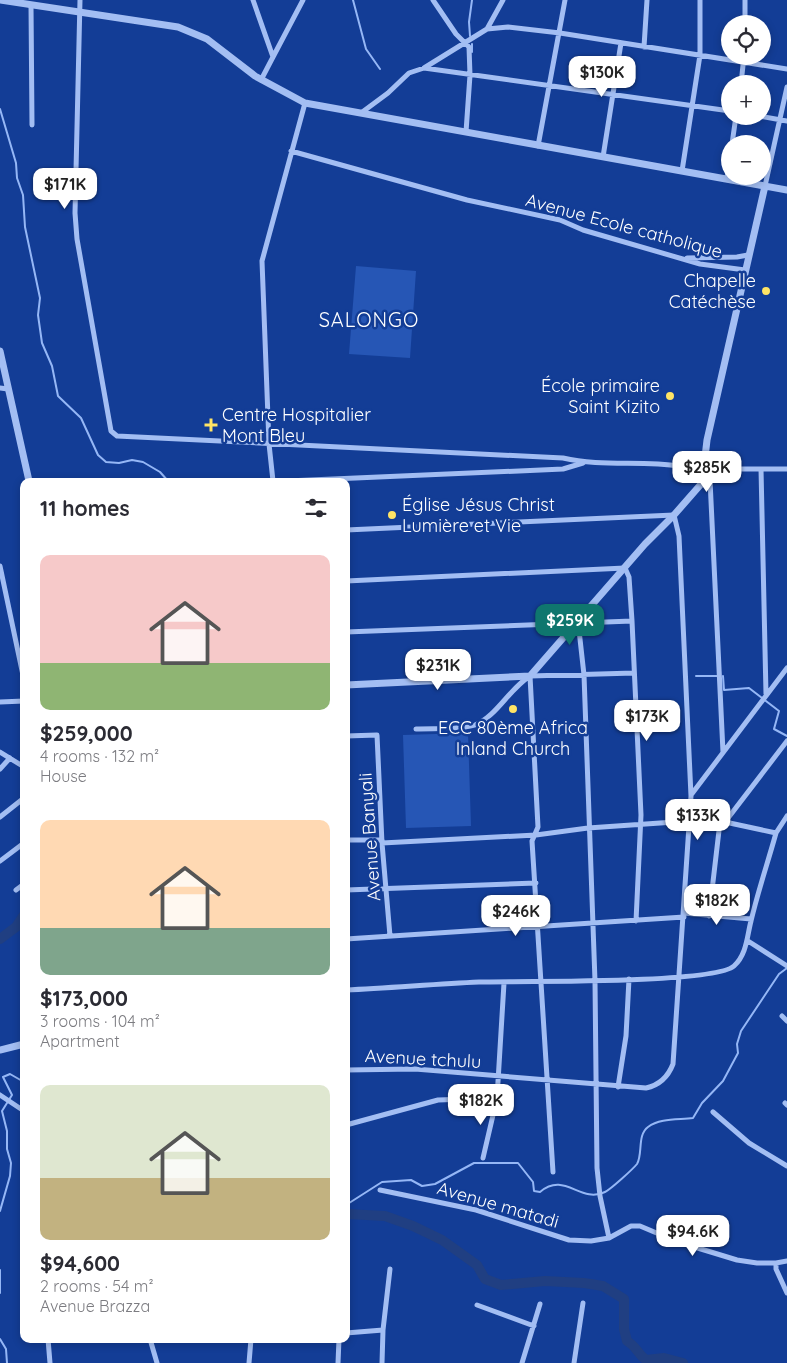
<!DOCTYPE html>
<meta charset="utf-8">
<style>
:root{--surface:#fff;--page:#f7f7f7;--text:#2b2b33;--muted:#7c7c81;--accent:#0f766e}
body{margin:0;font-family:Quicksand,sans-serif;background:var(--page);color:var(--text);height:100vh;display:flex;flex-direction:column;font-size:19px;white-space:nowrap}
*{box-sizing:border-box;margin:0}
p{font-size:16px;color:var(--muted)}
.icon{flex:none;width:28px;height:28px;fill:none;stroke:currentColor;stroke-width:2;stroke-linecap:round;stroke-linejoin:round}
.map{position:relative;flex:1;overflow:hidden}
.panel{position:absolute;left:20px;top:478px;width:330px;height:865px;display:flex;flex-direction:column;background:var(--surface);border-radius:10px;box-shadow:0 2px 8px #0003}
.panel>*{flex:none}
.buttons{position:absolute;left:721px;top:15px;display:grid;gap:10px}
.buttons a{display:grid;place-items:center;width:50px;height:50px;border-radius:50%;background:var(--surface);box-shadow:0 2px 8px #0003;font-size:25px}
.price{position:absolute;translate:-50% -42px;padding:0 11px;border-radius:10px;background:#fff;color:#222;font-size:16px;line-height:32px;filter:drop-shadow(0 1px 2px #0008)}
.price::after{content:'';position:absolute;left:50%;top:30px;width:15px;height:11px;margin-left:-8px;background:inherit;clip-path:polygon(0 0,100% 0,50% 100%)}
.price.active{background:var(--accent);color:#fff}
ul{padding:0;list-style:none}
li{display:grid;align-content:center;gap:10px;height:265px;padding:0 20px}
li span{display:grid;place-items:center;height:155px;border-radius:10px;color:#555}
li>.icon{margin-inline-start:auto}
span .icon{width:90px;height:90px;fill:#fffc;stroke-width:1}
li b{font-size:21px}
h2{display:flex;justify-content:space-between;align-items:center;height:60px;padding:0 20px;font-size:21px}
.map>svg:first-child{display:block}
.green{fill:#2656b5}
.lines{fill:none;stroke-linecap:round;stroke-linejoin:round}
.stream{stroke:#95b7f6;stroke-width:2}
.river{stroke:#203f82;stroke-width:10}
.minor{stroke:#a3bef3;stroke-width:5}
.tertiary{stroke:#a3bef3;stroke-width:7}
.poi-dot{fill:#ffe465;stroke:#133d96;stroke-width:2}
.labels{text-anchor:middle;stroke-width:5;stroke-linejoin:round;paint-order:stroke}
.street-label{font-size:18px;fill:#fff;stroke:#133d96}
.poi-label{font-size:18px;fill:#fff;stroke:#133d96;text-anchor:end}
.quarter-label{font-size:20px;letter-spacing:1px;fill:#fff;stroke:#133d96}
</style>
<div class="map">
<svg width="787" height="1363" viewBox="0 0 787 1363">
<rect width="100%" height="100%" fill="#133d96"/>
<!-- green -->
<path class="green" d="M356 266 416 271 410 358 349 354Z
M468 733 471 826 406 828 403 735Z"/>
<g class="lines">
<!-- stream -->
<path class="stream" d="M353 0 366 49 380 69
M470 36 469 22 472 0
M472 44V52
M0 109 16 163 17 178 23 195 25 227 40 298 38 315 42 343 52 366 58 396 81 418 98 455 106 462 119 463 132 460 143 462 160 472 168 481
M696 676H717
M723 676 724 690 749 688 779 711 774 729 787 736
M346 1205 382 1182 411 1180 422 1186 435 1184 474 1163H518L533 1182 534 1191 540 1192C565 1171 580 1204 605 1192 611 1189 633 1169 637 1164 643 1154 637 1135 648 1127 660 1118 679 1120 693 1118L702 1103 723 1081 738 1053 737 1044 741 1031 779 974 787 968
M0 1211 10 1176 11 1163 7 1149V1131L2 1111 12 1095 3 1077 10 1074 24 1082
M0 1270V1293
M0 1339 6 1349 7 1363"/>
<!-- river -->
<path class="river" d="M0 939 16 927 24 915
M346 1214 385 1216 413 1226 442 1240 477 1265 485 1279 501 1285 545 1281 584 1283 603 1286 624 1299V1329L627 1341C636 1346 638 1354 646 1360L664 1358 683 1363"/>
<!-- minor -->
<path class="minor" d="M80 0 75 213 77 239 111 431 117 436 563 458C602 467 641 460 680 466 693 467 701 473 714 469H787
M253 0 273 57 261 80
M433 0 456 34 469 47 470 75 466 132
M31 5 32 125
M745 24V0
M487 29 503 0
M644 47 647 0
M273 57 303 0
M424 68 730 111
M741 84 744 56
M361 113 388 93 409 73 424 68 487 29 508 27 560 33 787 69
M759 116 787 121
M732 144 736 116
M538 146 565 0
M291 151 467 200 560 220 583 230 700 264 745 270
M603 157 621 43
M682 171 700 55V0
M727 178 730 157
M765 186 787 87
M687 258 737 257 748 255
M0 388 8 389
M761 469 766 694
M705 472 710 480 723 752
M273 481 269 444 262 261 305 103
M287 481 563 469 583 463
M346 530 674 515 679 536 691 796 673 1064C668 1077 660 1085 646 1088L415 1069 346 1070
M0 566 24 680
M346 581 625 568 629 577 632 621 641 815 636 921
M576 623 579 630 584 675 595 981 597 1168 600 1196 609 1238
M346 632 632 621
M530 676 538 827 532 841 553 1172
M0 702 24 701
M416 729C432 728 461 730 475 725 497 716 509 689 530 676L634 673
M346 736 377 735 382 843 390 936
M0 752 24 767
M0 769 10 758
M691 795 787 668
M0 817 24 798
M725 822 787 741
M346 840H382
M382 843 536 835 588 828 689 821 725 822 776 833 787 816
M0 861 24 843
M16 890 24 884
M346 890 536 883
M684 913 751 919
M709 916 720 822
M346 939 684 917
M748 941 787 966
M346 990C390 988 435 984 479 982 518 981 714 984 734 966 747 954 747 936 751 921 758 891 768 862 776 833
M782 1016 787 1021
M618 1087 626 1036 629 979
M0 1095 24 1111
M785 1103 787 1105
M713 1112 749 1143 787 1166
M346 1125 438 1100 497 1098
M483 1158 497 1098 504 983
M380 1190 476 1210 569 1240 591 1241 609 1238 631 1226H640L678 1242 737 1260 757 1263H776L787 1261
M776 1263V1269L787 1293
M477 1305 534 1326
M346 1333 383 1330
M48 1339 50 1363
M150 1339 157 1363
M249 1363 251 1339
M338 1363 339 1339
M382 1363 383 1330 390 1269
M522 1363 540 1304
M574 1363 583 1303"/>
<!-- tertiary -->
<path class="tertiary" d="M0 0 178 27 207 39 255 76 305 103 787 190
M0 351 29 481
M346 685 530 676 645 544 674 515 702 483 707 440 765 186
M0 1050 24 1044"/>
</g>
<!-- markers -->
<g class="poi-dot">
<circle cx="766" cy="291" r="5"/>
<circle cx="670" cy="396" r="5"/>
<path d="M208.5 417.5h5v5h5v5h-5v5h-5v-5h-5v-5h5z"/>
<circle cx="392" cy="515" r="5"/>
<circle cx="513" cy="709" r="5"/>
</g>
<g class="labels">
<!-- street labels -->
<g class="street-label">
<text transform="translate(624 226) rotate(15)" y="6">Avenue Ecole catholique</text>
<text transform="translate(370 837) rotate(-94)" y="6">Avenue Banyali</text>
<text transform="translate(423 1059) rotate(3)" y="6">Avenue tchulu</text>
<text transform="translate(498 1205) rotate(16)" y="6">Avenue matadi</text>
</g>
<!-- poi labels -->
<g class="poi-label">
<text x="756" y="287">Chapelle<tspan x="756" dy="21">Catéchèse</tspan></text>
<text x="660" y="392">École primaire<tspan x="660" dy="21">Saint Kizito</tspan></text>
<text x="222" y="421" text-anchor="start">Centre Hospitalier<tspan x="222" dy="21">Mont Bleu</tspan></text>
<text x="402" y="511" text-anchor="start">Église Jésus Christ<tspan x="402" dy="21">Lumière et Vie</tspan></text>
<text x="513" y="734" text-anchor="middle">ECC 80ème Africa<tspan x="513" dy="21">Inland Church</tspan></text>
</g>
<!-- quarter labels -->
<g class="quarter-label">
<text x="369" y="327">SALONGO</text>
</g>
</g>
</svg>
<div class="buttons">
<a><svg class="icon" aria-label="locate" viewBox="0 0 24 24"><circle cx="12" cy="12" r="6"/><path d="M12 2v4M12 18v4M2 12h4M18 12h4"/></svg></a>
<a>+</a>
<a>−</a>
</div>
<b class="price" style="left:602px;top:98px">$130K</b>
<b class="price" style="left:65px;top:210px">$171K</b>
<b class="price" style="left:707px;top:493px">$285K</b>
<b class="price active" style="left:570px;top:646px">$259K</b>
<b class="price" style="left:438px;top:691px">$231K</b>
<b class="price" style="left:647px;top:742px">$173K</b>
<b class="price" style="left:698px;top:841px">$133K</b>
<b class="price" style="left:717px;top:926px">$182K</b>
<b class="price" style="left:516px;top:937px">$246K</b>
<b class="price" style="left:481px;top:1126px">$182K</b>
<b class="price" style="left:693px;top:1257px">$94.6K</b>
<section class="panel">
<h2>11 homes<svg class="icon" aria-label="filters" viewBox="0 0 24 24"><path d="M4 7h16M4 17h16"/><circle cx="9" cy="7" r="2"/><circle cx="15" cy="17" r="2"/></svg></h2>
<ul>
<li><span style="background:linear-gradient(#f6c9c9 70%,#8fb573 0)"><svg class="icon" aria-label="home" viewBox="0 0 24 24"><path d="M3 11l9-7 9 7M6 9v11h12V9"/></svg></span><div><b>$259,000</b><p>4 rooms · 132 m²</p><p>House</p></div></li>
<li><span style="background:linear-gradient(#ffd9b3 70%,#7fa58c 0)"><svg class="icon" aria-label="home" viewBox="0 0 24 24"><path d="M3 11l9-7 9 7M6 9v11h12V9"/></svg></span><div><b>$173,000</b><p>3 rooms · 104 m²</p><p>Apartment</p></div></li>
<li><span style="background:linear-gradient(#dfe7d0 60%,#c2b280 0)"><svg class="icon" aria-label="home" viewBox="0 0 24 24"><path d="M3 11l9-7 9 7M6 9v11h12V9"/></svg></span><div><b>$94,600</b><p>2 rooms · 54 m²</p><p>Avenue Brazza</p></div></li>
</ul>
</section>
</div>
